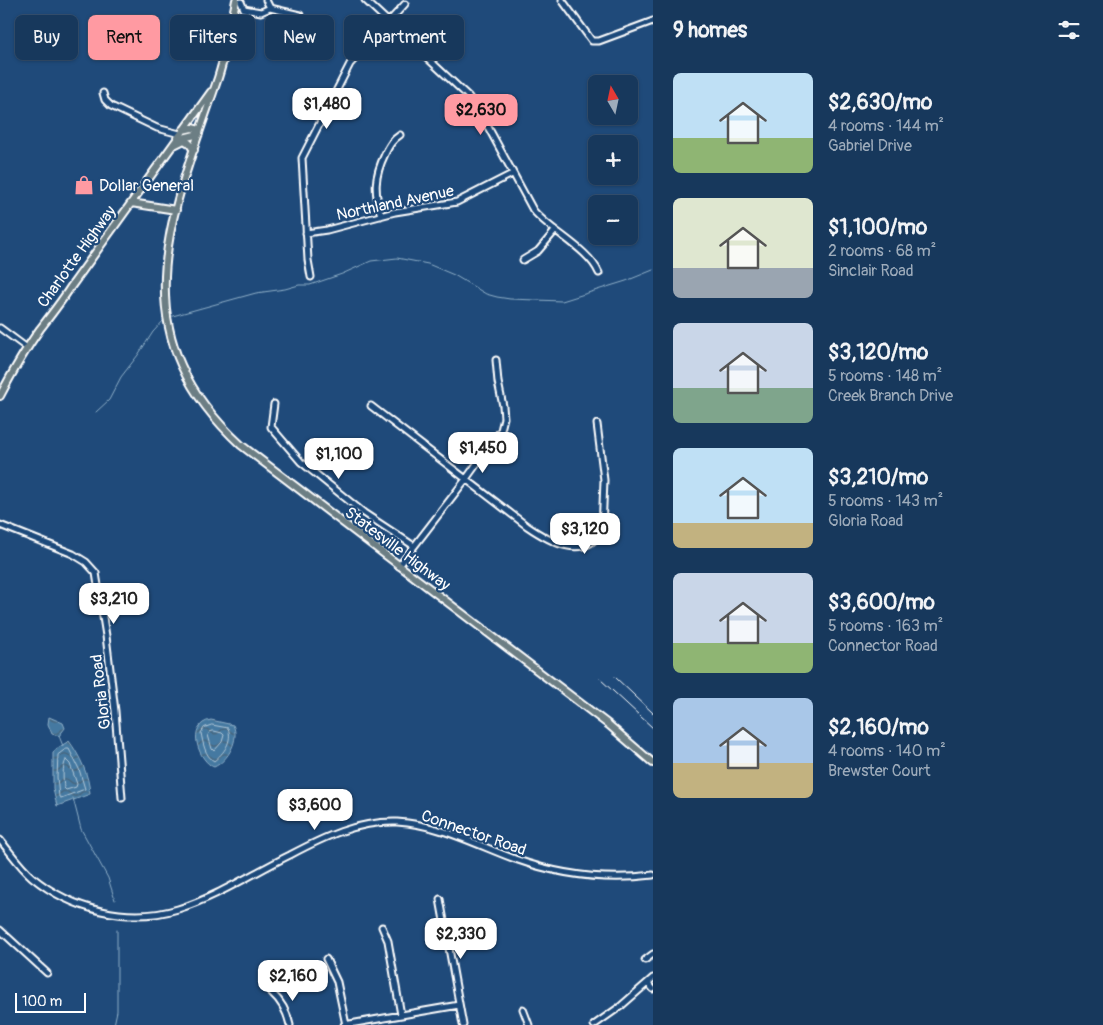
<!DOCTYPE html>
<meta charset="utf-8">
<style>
:root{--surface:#17385c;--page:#203f62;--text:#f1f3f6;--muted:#9eacbb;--line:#365272;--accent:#ff9aa2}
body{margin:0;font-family:Pangolin,sans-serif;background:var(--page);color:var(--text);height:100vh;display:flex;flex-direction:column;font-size:19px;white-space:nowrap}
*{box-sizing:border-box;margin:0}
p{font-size:16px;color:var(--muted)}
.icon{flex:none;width:28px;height:28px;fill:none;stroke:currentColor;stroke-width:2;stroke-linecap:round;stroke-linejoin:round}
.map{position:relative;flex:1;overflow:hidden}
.details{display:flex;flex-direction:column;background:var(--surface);width:450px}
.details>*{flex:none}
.banner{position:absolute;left:15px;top:15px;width:475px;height:45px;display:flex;gap:10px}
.needle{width:32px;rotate:351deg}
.buttons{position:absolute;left:588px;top:75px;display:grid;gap:10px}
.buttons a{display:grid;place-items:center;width:50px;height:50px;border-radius:8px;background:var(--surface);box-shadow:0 1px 4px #0004,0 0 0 1px var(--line);font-size:25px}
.scale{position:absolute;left:15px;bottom:12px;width:71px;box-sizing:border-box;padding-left:5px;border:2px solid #fff;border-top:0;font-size:14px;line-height:18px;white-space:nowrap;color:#fff;-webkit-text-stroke:4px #1f4a7a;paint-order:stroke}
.price{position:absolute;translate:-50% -42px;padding:0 11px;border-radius:10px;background:#fff;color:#222;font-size:16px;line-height:32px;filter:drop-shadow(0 1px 2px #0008)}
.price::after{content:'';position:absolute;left:50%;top:30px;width:15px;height:11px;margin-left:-8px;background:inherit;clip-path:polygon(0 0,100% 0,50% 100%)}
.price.on{background:var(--accent);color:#111}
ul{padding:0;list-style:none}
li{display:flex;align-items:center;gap:15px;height:125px;padding:0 20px}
li span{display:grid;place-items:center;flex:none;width:140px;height:100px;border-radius:8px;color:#555}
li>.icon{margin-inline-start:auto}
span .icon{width:60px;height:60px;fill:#fffc;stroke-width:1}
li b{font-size:21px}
h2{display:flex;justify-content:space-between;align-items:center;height:60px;padding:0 20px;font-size:21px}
.chip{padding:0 18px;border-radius:8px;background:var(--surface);box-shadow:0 1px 4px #0004,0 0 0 1px var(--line);font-size:18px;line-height:45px}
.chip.on{background:var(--accent);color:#111}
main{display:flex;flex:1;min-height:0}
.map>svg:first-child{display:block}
.water{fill:url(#water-waves);stroke:#8fafc7}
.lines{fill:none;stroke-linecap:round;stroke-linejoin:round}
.shore{stroke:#b4c9d9;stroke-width:1}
.stream{stroke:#8fafc7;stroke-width:1}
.minor-casing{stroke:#fff;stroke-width:9}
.major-casing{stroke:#fff;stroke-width:10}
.minor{stroke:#1f4a7a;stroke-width:5}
.major{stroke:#6c7e84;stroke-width:6}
.rail{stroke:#fff;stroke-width:1}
.labels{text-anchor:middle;stroke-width:4.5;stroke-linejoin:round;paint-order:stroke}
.poi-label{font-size:16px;fill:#fff;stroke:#1f4a7a;text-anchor:start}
.street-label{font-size:16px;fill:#fff;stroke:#1f4a7a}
</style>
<main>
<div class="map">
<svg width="653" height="1025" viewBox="0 0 653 1025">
<defs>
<pattern id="water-waves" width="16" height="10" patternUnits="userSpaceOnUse" patternTransform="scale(1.25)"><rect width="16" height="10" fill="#4479a1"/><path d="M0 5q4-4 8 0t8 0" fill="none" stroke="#486276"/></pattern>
</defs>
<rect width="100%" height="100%" fill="#1f4a7a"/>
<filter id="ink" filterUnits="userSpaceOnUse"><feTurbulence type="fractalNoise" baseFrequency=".02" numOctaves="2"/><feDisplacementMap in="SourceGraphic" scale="10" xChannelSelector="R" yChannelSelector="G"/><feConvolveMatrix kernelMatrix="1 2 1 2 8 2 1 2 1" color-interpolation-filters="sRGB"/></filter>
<g filter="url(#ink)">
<!-- water -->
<path class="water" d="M49 717 63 723 65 728 59 736 52 734 48 724Z
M211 720 233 725C240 739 228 761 214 767 199 762 185 724 211 720Z
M69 741C80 756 89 775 90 794L57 806 53 789V753L56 749Z"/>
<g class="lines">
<!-- shore -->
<path class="shore" d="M212 725 228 728C233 741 224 753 214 761 205 756 203 743 201 733L204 728Z
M214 731 222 733 224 735 222 742 214 751 212 749 208 735 210 732Z
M66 749H69L79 769 85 789 61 798 59 797 57 777 58 755Z
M66 760 70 764 77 784 76 787 66 790 64 788C63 779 62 767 66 760Z"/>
<!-- stream -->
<path class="stream" d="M169 317 256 293 285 289 299 285H310L342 274 371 261 397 258 428 264 454 275 486 294 497 297 510 299 562 301 626 281 653 270
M96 412 109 400 121 377 138 355 153 332 165 319
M59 736 63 746
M73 798 81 829 108 878 115 900
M114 1025 117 1011V930"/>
<defs>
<path id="minor" d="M365 0 468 96 481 114 533 210C550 231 589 249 599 273
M562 0 592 41H599L653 21
M241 2 244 9 261 12 270 8 266 0
M270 8 300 15
M103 93 105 100 111 106 157 128 180 134
M300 107 321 118
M381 216C374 191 374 177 385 154 389 146 392 140 400 135
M306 233 327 230 395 212 457 202 512 174
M523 260 538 251 555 231
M311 277 308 260 302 158 350 64 405 4
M0 328 27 348
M274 404 271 427 301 462 364 513 414 546
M371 406 527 526C549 541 584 562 602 530L604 480 597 424
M0 525 73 554 86 562 96 573 106 636 115 711 122 798
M399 566 466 479 501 430 504 418 503 406 498 382 496 360
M0 840C11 853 20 867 32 877 72 910 128 924 178 909 217 897 253 873 290 855 324 837 357 821 397 822 438 824 477 845 515 859 560 875 606 881 653 875
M440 899 463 1025
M382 927 388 941 401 1015
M0 930 47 973
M326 959 337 982 346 1025
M645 960 653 954
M648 983 653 989
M272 993C282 1002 287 1012 290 1025
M523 1009 529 1025
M344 1025 459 1005
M594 1025 621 1006 653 978"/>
<path id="major" d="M236 0C231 26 226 53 218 78 172 214 116 330 241 445L609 725 653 763
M183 130 192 128 200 130
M179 139 199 134
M174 145 184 140 189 143 194 150
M131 203 176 210
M0 396C12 373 25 350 40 329 50 316 61 302 70 288L211 92"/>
</defs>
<!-- minor casing -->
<use href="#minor" class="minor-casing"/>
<!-- major casing -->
<use href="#major" class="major-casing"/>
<!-- minor -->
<use href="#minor" class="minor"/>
<!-- major -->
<use href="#major" class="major"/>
<!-- rail -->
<path class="rail" d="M615 677 653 713
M600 679 653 728"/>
</g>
</g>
<!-- icons -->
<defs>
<symbol id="shop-bare" viewBox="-9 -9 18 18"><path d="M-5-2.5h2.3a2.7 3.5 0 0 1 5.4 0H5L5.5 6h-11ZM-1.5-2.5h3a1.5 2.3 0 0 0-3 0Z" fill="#ff9aa2" stroke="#1f4a7a" stroke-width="2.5" paint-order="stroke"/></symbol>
</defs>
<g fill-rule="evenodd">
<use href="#shop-bare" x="70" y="171" width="28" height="28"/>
</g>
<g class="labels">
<!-- poi labels -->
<g class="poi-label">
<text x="99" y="191">Dollar General</text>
</g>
<!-- street labels -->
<g class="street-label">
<text transform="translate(395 202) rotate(-12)" y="6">Northland Avenue</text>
<text transform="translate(76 256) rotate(-54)" y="6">Charlotte Highway</text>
<text transform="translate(398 548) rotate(37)" y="6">Statesville Highway</text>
<text transform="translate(100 692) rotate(-97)" y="6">Gloria Road</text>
<text transform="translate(474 832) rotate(19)" y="6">Connector Road</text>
</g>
</g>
</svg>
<div class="buttons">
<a><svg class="needle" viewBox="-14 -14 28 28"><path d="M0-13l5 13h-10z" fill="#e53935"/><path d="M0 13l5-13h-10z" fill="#9eacbb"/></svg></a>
<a>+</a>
<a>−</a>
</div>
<div class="scale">100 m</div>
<b class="price" style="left:327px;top:130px">$1,480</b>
<b class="price on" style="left:481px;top:136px">$2,630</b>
<b class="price" style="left:483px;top:474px">$1,450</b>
<b class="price" style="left:339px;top:480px">$1,100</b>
<b class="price" style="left:585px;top:555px">$3,120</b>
<b class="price" style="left:114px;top:625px">$3,210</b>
<b class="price" style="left:315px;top:831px">$3,600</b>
<b class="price" style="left:461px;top:960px">$2,330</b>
<b class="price" style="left:293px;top:1002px">$2,160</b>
<div class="banner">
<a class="chip">Buy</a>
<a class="chip on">Rent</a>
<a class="chip">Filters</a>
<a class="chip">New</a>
<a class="chip">Apartment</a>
</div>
</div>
<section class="details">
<h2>9 homes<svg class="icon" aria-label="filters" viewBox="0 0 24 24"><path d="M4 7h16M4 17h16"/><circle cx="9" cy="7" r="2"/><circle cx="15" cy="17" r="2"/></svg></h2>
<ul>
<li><span style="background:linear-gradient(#bfe0f5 65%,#8fb573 0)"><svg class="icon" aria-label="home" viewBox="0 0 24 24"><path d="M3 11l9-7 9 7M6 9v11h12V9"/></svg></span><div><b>$2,630/mo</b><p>4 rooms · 144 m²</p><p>Gabriel Drive</p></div></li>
<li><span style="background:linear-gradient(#dfe7d0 70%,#9aa5b1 0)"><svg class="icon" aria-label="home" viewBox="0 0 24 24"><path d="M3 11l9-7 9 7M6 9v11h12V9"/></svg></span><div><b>$1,100/mo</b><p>2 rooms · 68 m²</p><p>Sinclair Road</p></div></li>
<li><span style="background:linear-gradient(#c9d6e8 65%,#7fa58c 0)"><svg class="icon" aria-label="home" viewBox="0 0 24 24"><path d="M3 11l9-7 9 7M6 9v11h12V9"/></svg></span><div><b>$3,120/mo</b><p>5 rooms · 148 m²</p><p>Creek Branch Drive</p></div></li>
<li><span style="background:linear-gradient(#bfe0f5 75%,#c2b280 0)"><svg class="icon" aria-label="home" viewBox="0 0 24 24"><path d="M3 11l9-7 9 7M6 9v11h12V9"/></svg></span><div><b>$3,210/mo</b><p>5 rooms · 143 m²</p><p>Gloria Road</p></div></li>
<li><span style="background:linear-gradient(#c9d6e8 70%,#8fb573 0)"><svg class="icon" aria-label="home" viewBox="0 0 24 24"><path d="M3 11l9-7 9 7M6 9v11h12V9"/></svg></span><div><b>$3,600/mo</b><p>5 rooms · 163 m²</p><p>Connector Road</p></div></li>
<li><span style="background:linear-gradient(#a9c7e8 65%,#c2b280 0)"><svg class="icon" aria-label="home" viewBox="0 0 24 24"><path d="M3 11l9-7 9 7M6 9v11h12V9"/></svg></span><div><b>$2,160/mo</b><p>4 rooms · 140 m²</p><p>Brewster Court</p></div></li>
</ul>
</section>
</main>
